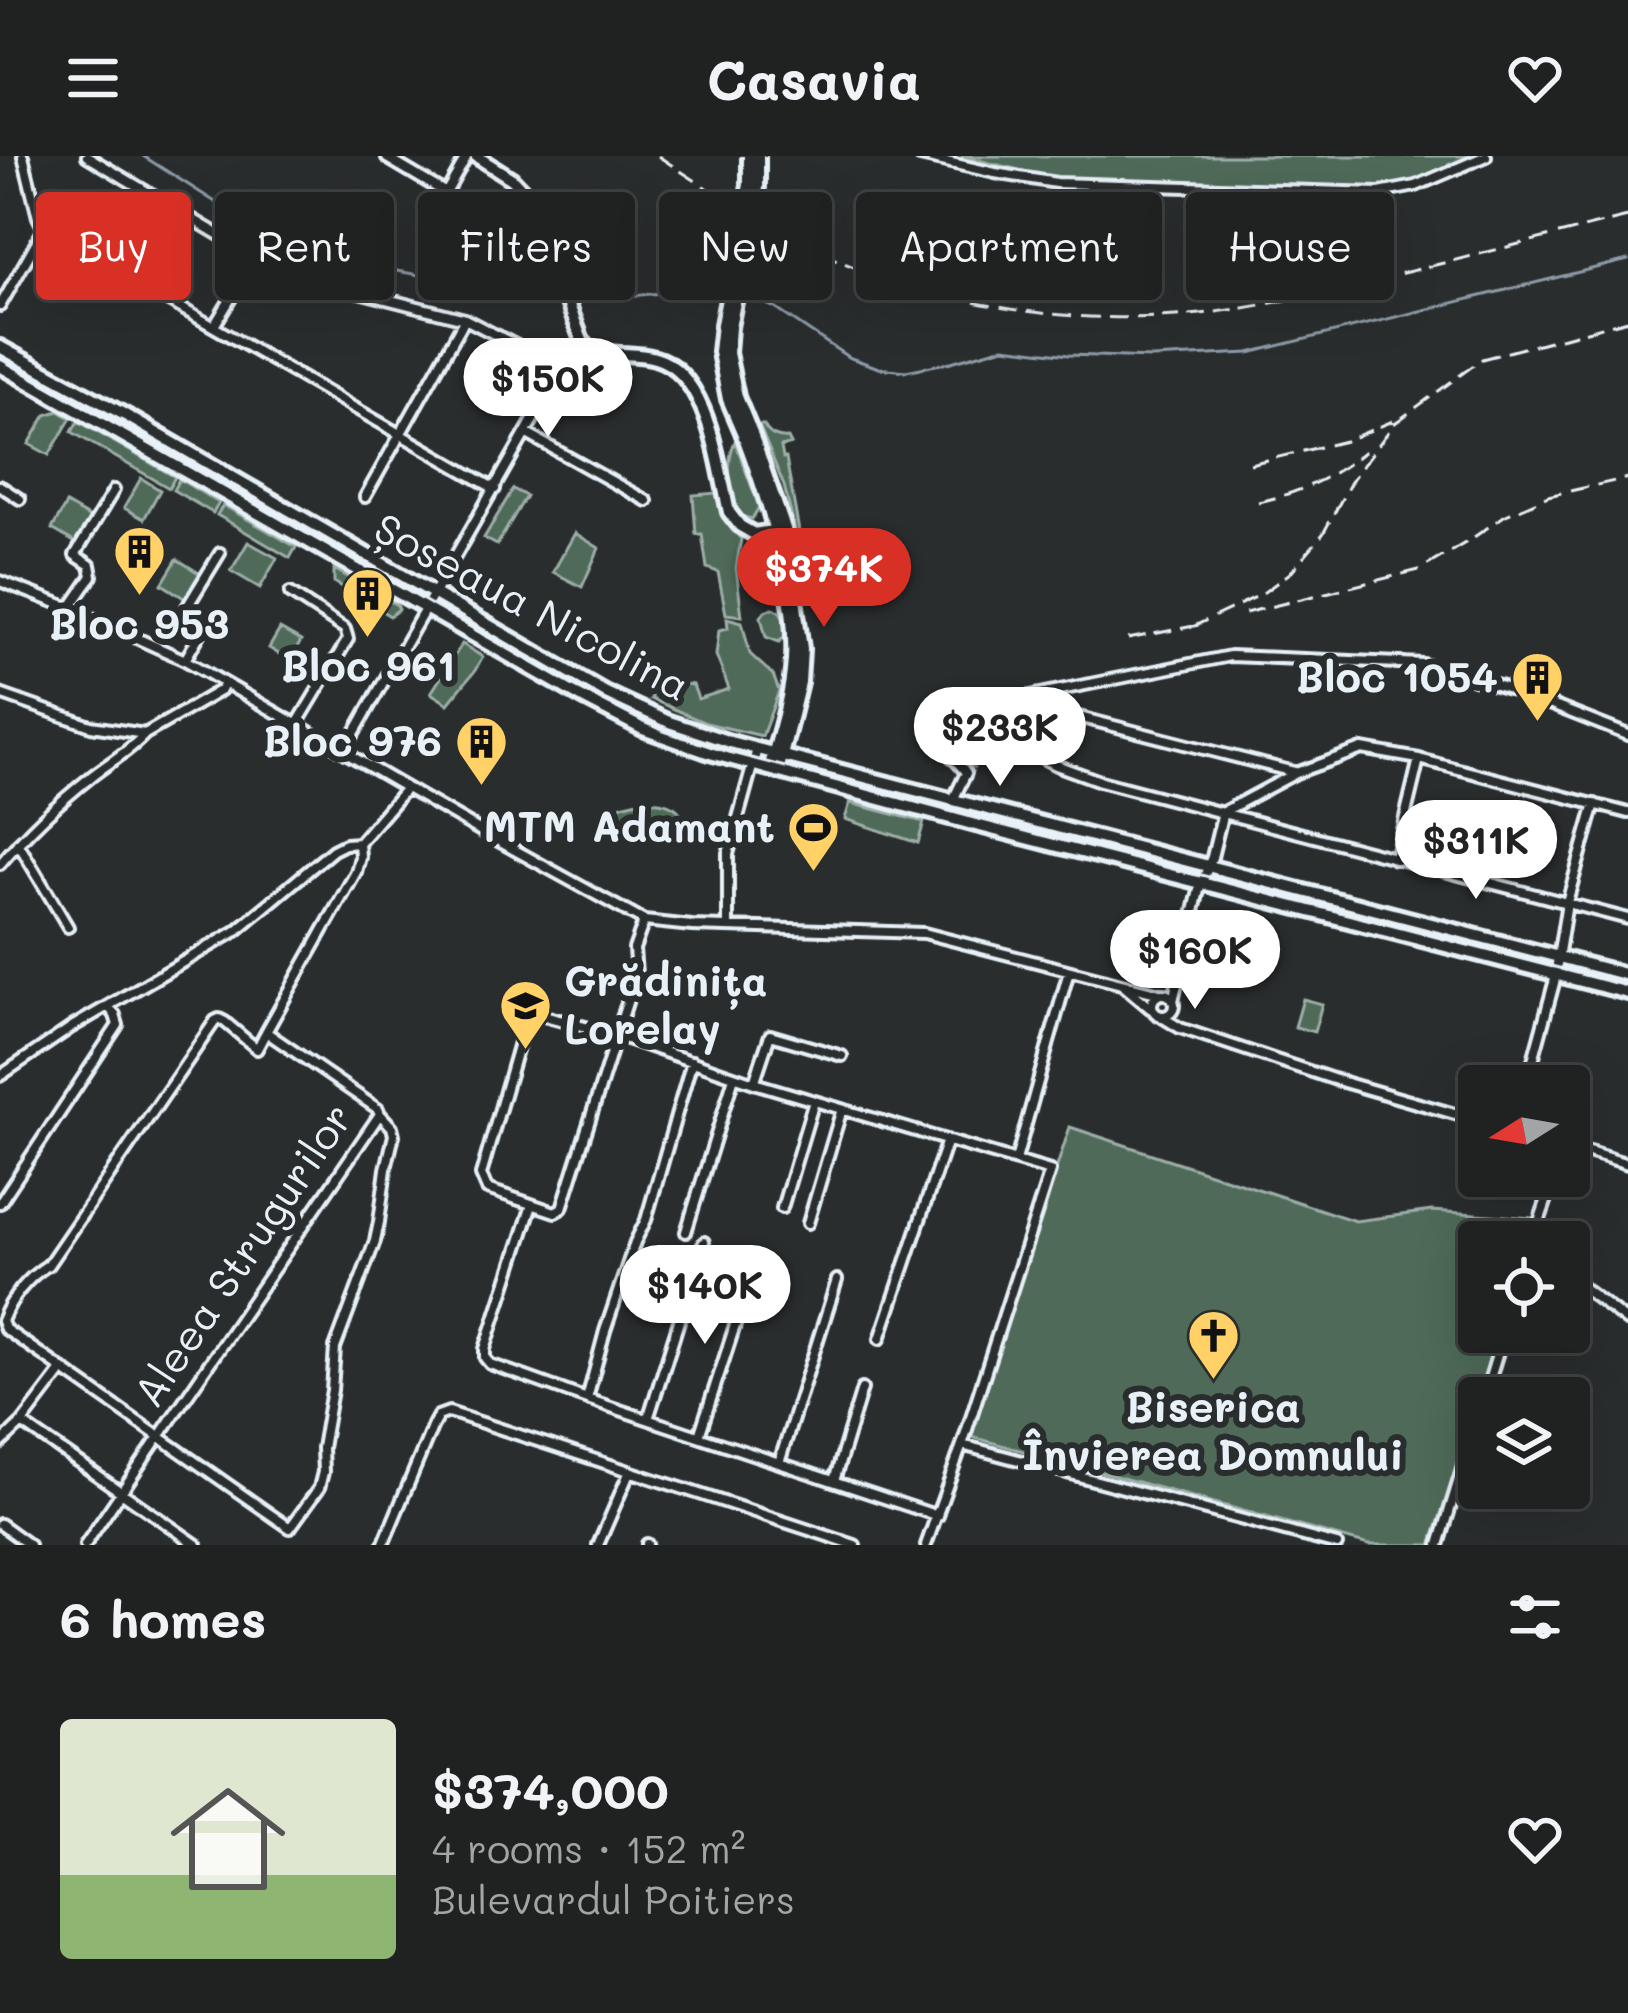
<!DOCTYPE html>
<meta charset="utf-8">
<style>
:root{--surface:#202222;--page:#282a2a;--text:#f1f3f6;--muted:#a2a4a5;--line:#3d3f40;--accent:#d93025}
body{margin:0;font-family:Mali,sans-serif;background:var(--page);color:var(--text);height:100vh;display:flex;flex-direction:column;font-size:45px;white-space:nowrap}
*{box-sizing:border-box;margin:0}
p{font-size:39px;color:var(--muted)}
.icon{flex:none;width:66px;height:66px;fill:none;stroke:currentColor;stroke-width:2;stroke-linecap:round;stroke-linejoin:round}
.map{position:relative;height:1389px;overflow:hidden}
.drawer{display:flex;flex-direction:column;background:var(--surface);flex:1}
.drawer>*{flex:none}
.guide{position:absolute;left:36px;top:36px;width:1557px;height:108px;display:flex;gap:24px}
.needle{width:78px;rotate:259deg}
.tools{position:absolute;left:1458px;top:909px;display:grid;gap:24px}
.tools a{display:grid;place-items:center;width:132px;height:132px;border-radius:12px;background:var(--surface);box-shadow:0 12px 48px #0002,0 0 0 3px var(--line);font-size:60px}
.price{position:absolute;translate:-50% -102px;padding:0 27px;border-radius:42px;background:#fff;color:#222;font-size:39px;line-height:78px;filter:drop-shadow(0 3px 6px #0008)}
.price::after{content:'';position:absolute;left:50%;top:72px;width:36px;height:27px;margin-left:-18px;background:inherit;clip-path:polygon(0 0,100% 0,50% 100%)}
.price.active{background:var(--accent);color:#fff}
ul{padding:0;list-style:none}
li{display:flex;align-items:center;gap:36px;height:300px;padding:0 60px}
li+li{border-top:3px solid var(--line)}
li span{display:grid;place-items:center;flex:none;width:336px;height:240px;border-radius:12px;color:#555}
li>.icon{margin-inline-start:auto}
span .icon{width:144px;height:144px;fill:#fffc;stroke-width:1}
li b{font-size:51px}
h2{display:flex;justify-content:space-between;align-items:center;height:144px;padding:0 60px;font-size:51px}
.chip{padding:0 42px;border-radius:12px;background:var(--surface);box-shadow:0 12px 48px #0002,0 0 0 3px var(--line);font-size:42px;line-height:108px}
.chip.active{background:var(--accent);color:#fff}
header{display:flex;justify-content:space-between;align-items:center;height:156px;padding:0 60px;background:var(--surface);font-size:54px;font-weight:700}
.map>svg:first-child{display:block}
.green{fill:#4f6a59;stroke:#9caea8;stroke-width:3}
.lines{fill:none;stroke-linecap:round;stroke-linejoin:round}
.stream{stroke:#8d9ba8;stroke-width:3}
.street-casing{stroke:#e8f1f8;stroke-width:16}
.secondary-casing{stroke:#e8f1f8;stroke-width:20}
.street{stroke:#2a2d2e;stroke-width:8}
.secondary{stroke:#2a2d2e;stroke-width:10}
.tram{stroke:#e8f1f8;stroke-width:3}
.rail{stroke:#e8f1f8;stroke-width:3;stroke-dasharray:18 9;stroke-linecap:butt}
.secondary-bridge-casing{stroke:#e8f1f8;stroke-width:20;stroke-linecap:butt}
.secondary-bridge{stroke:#2a2d2e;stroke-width:10}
.labels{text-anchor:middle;stroke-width:12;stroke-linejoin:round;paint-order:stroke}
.street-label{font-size:42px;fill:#e8f1f8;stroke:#2a2d2e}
.poi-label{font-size:42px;font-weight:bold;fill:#e8f1f8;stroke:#2a2d2e}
</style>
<header><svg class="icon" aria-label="menu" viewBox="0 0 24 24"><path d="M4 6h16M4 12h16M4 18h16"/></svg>Casavia<svg class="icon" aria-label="heart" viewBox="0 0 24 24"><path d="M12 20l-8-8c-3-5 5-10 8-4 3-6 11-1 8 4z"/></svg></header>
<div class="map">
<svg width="1628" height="1389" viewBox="0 0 1628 1389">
<rect width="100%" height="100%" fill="#2a2d2e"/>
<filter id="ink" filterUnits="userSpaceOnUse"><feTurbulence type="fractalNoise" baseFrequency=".00833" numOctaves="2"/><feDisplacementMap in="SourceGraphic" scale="24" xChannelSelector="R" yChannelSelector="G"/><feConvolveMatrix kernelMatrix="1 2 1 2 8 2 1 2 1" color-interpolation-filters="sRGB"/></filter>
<g filter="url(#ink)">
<!-- green -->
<path class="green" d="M961 0H1479L1399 35 1057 23Z
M1349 44 1378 45 1379 104 1349 111Z
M59 255 71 262 49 299 29 288 46 259Z
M78 265 175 321 169 332 72 276Z
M759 269H764C768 279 778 283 788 282L791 288 781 291 783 302H786L801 387 798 386 784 330Z
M735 285 759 351 752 363 740 360C729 337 725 308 735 285Z
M141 322 160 334 144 363 124 352Z
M179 323 219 347 213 357 173 334Z
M513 333 526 340 497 389 484 382Z
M716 337 722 359 741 383 736 412 742 460 726 458 718 416 707 412 702 378H696L693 339Z
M66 348 90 362 76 387 52 373Z
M223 349 296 391 290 402 217 359Z
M575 377 599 392 582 431 553 416Z
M248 386 277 402 260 432 231 415Z
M177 403 202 419 187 444 162 428Z
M334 413 397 449 399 453 390 460 334 426Z
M773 452 779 455 784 462 785 480 779 486 766 481 761 461 765 455Z
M727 462 742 466 750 498 773 519 779 535 762 580 706 567 651 543 652 539 679 534 684 528 693 529 698 543 729 533 716 499 719 474 728 472Z
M280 473 301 485 290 505 269 492Z
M462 488 483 501 474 516 448 548 431 537Z
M970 567 985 578 974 611 957 598 948 583 953 570Z
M638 645C655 645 679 645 683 664 658 670 646 646 619 670L606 660 622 649Z
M850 647 924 666 918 687 845 663Z
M1303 843 1322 848 1314 876 1295 871Z
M1070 971 1355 1065 1432 1055 1536 1062 1529 1086H1479V1176H1500L1431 1389H1369L968 1280Z"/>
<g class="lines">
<!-- stream -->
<path class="stream" d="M143 0 264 77 322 102 454 125 497 140 565 146
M741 137 775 152 848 201 879 212 906 215 951 206 1004 191 1069 199 1152 202 1249 197 1628 104
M574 145 717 132 726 134"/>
<defs>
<path id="street" d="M23 0 38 61 44 73 495 333
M87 0 256 101 292 119 465 163 562 213
M920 0 995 17 1056 27 1379 37 1416 30 1486 0
M387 2 446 37 467 0
M0 150 44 73
M214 170 256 101
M527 278 647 345
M0 330 20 343
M365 341 465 163
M0 425 70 452 185 504 493 682 644 765 692 770 924 777 1160 838
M290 437 345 473 348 483 297 568
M70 452 92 420 90 409 75 399 114 334
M185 504 203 473 204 462 187 451 220 397
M0 538 91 570 145 578
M1012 544 1294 616
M963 561 1056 609 1100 625 1628 763
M344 595 562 213 574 193 583 187
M953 644 966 617C955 599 930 592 950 566L1010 544 1230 500 1423 508 1516 535 1628 579
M18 687 68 771
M1395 703 1419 603
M0 708C27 676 59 646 92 620 110 606 130 595 145 578L221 534 225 527
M644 765 634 793 636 818 562 1052 555 1056 487 1033 481 1019 526 862 533 857 615 879 754 927 1050 1015 962 1289 926 1389
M728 771V698L757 593
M1125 831 1150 852
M1152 849a11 11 0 1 1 22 0a11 11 0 1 1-22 0Z
M1173 845 1199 734 1212 701 1223 656 1296 617 1362 593 1419 603 1628 657
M1162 861 1180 872 1333 923 1479 965
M266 876 257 893 225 866 219 863 215 865 48 1109C28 1121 11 1142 2 1165L5 1173 290 1372 319 1332 323 1316 322 1292 332 1234 335 1192 375 1085 379 1066 386 1013 394 979 392 971 380 958
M0 920 72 871 236 775 333 694 345 688 359 687
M754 927 770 879 842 900
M1526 930 1554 827 1567 746 1595 648
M1569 990 1628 1008
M1016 1004 1069 815
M0 1047 118 869 115 859 108 850
M532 1049 485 1193V1202L490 1208 587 1243 938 1360
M782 1052 814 945
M808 1067 842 953
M686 1076 734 921
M1532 1086 1555 1020
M1569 1121 1628 1166
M880 1183 947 984
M1484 1242 1504 1176
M587 1243 605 1175 635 1086 646 1064 692 905
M648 1263 704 1086
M22 1267 197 1389
M699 1280 753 1114
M0 1288 22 1267 63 1213
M962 1289 1337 1389
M779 1307 837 1124
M834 1325 862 1233
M0 1368 29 1389
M85 1389 380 958 378 953 266 876 356 716 360 701 359 687 406 632
M383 1389 433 1269 438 1260 449 1256 855 1389
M598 1389 630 1315
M647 1389V1388
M1439 1389 1479 1258"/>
<path id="secondary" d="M476 0 512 23 528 40 583 187C604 203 632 195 655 202 709 217 718 311 729 356L740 370 754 378 785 373
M0 191 125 259 606 537 669 566 730 586 1628 819
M0 210 583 542 643 573 710 597 976 669 1628 837
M751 275 785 373 802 493 800 526 778 616
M743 278C768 344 797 433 793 504 791 541 779 578 769 613"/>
</defs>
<!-- street casing -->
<use href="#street" class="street-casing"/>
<!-- secondary casing -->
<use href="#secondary" class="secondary-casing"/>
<!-- street -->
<use href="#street" class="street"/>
<!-- secondary -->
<use href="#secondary" class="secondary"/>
<!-- tram -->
<path class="tram" d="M0 202 577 532 664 575 728 596 1628 830"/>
<!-- rail -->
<path class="rail" d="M658 0C714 37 769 75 830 101 938 148 1058 168 1176 160 1249 155 1320 137 1390 120 1470 101 1549 80 1628 61
M1250 308 1345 285 1393 265
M1258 346C1297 338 1334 321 1365 295
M1245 457 1419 414 1467 386 1504 360 1548 340 1628 322
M1190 472 1260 439 1290 417 1323 378 1353 322 1395 267 1482 203 1628 164
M1128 483 1204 468"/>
<defs>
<path id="secondary-bridge" d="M751 275 737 241 728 197 730 171 758 31V0
M743 278 728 243 719 196 722 169 749 29V0"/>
</defs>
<!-- secondary-bridge casing -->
<use href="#secondary-bridge" class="secondary-bridge-casing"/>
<!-- secondary-bridge -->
<use href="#secondary-bridge" class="secondary-bridge"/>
</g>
</g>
<!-- icons -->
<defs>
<symbol id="building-pin" viewBox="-11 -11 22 30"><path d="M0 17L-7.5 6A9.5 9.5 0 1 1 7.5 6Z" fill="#ffd166" stroke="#2a2d2e"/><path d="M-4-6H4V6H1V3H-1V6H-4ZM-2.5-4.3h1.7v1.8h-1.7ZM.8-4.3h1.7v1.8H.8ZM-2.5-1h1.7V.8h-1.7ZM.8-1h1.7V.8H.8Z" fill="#111"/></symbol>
<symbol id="stadium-pin" viewBox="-11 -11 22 30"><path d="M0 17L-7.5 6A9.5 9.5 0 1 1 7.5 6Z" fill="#ffd166" stroke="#2a2d2e"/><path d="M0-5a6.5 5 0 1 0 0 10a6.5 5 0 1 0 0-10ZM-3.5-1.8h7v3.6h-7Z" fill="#111"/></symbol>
<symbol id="school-pin" viewBox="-11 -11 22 30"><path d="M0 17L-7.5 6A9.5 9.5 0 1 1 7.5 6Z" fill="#ffd166" stroke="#2a2d2e"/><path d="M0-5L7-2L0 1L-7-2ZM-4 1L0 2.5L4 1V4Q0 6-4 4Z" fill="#111"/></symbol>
<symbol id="church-pin" viewBox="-11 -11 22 30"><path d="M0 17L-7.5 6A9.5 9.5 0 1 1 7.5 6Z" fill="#ffd166" stroke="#2a2d2e"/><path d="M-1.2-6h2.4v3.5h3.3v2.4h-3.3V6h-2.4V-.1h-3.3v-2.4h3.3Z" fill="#111"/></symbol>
</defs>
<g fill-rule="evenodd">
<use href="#building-pin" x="110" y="366" width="59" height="81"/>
<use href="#building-pin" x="338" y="408" width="59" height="81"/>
<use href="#building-pin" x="1508" y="492" width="59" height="81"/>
<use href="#building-pin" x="452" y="556" width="59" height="81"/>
<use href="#stadium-pin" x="784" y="642" width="59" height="81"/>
<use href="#school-pin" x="496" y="820" width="59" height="81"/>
<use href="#church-pin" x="1184" y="1150" width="59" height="81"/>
</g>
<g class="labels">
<!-- street labels -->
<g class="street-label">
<text transform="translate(532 451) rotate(28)" y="15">Șoseaua Nicolina</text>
<text transform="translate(243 1099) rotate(-56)" y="15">Aleea Strugurilor</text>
</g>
<!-- poi labels -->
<g class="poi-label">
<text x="139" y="483">Bloc 953</text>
<text x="368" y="525">Bloc 961</text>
<text x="1498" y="536" text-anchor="end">Bloc 1054</text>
<text x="442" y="600" text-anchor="end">Bloc 976</text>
<text x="775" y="686" text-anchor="end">MTM Adamant</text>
<text x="564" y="840" text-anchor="start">Grădinița<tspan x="564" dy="48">Lorelay</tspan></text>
<text x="1213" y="1266">Biserica<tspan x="1213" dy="48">Învierea Domnului</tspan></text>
</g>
</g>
</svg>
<div class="tools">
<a><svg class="needle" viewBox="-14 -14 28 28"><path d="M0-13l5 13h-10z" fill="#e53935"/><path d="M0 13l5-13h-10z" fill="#a2a4a5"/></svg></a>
<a><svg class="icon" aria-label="locate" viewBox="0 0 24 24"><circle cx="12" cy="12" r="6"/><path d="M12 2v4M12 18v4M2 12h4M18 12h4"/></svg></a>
<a><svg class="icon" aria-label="layers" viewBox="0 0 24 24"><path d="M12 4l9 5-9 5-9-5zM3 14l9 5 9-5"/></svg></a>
</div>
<b class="price" style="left:548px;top:284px">$150K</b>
<b class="price active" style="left:824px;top:474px">$374K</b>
<b class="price" style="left:1000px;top:633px">$233K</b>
<b class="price" style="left:1476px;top:746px">$311K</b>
<b class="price" style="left:1195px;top:856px">$160K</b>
<b class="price" style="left:705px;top:1191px">$140K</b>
<div class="guide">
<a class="chip active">Buy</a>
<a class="chip">Rent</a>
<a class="chip">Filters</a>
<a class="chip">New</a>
<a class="chip">Apartment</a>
<a class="chip">House</a>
</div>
</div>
<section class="drawer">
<h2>6 homes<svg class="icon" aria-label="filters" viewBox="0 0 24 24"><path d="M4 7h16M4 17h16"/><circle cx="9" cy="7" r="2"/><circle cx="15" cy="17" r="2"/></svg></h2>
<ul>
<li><span style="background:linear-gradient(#dfe7d0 65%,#8fb573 0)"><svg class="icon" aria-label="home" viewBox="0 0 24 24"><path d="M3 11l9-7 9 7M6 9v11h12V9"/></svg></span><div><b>$374,000</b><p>4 rooms · 152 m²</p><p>Bulevardul Poitiers</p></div><svg class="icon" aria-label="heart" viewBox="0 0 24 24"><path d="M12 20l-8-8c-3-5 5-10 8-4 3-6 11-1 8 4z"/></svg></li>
</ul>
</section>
